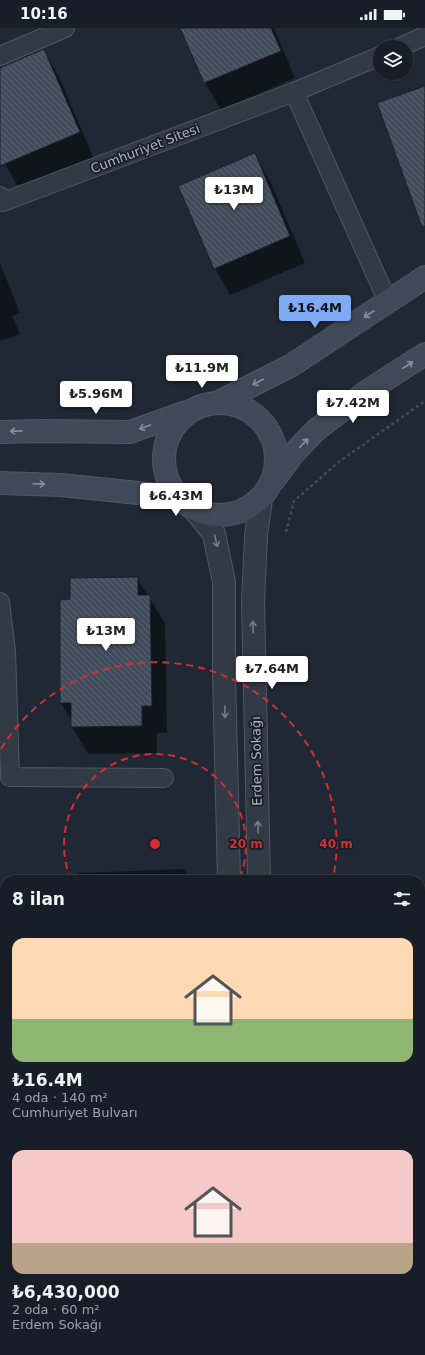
<!DOCTYPE html>
<html lang="tr">
<meta charset="utf-8">
<style>
:root{--surface:#171e27;--page:#20272f;--text:#f1f3f6;--muted:#9ea2a7;--line:#363c44;--accent:#7fabf4}
body{margin:0;font-family:"DejaVu Sans",sans-serif;background:var(--page);color:var(--text);height:100vh;display:flex;flex-direction:column;font-size:15px;white-space:nowrap}
*{box-sizing:border-box;margin:0}
p{font-size:13px;color:var(--muted)}
.icon{flex:none;width:22px;height:22px;fill:none;stroke:currentColor;stroke-width:2;stroke-linecap:round;stroke-linejoin:round}
.map{position:relative;flex:1;overflow:hidden}
.drawer{position:absolute;left:0px;top:847px;width:425px;height:480px;display:flex;flex-direction:column;background:var(--surface);border-radius:16px 16px 0 0;box-shadow:0 1px 3px #0004,0 0 0 1px var(--line)}
.drawer>*{flex:none}
.fabs{position:absolute;left:373px;top:12px;display:grid;gap:8px}
.fabs a{display:grid;place-items:center;width:40px;height:40px;border-radius:50%;background:var(--surface);box-shadow:0 1px 3px #0004,0 0 0 1px var(--line);font-size:20px}
.price{position:absolute;translate:-50% -34px;padding:0 9px;border-radius:4px;background:#fff;color:#222;font-size:13px;line-height:26px;filter:drop-shadow(0 1px 2px #0008)}
.price::after{content:'';position:absolute;left:50%;top:24px;width:12px;height:9px;margin-left:-6px;background:inherit;clip-path:polygon(0 0,100% 0,50% 100%)}
.price.active{background:var(--accent);color:#111}
ul{padding:0;list-style:none}
li{display:grid;align-content:center;gap:8px;height:212px;padding:0 12px}
li span{display:grid;place-items:center;height:124px;border-radius:12px;color:#555}
li>.icon{margin-inline-start:auto}
span .icon{width:72px;height:72px;fill:#fffc;stroke-width:1}
li b{font-size:17px}
h2{display:flex;justify-content:space-between;align-items:center;height:48px;padding:0 12px;font-size:17px}
.status{display:flex;justify-content:space-between;align-items:center;height:28px;padding:0 20px;background:var(--surface);direction:ltr}
.status svg{height:11px;fill:currentColor}
.map>svg:first-child{display:block}
.green{fill:#223536}
.shadow{fill:#0007}
.building{fill:url(#building-back-hatch);stroke:#1a212b}
.lines{fill:none;stroke-linecap:round;stroke-linejoin:round}
.lane-casing{stroke:#505763;stroke-width:20}
.street-casing{stroke:#505763;stroke-width:24}
.secondary-casing{stroke:#505763;stroke-width:24}
.path{stroke:#3e5053;stroke-width:2.5;stroke-dasharray:3 3;stroke-linecap:butt}
.lane{stroke:#323a45;stroke-width:18}
.street{stroke:#323a45;stroke-width:22}
.secondary{stroke:#404958;stroke-width:22}
.oneway{stroke:#868f9d}
.oneway2{stroke:#757d8a}
.ring{fill:none;stroke:#d42f30;stroke-width:2;stroke-dasharray:7 5}
.labels{text-anchor:middle;stroke-width:3.5;stroke-linejoin:round;paint-order:stroke}
.street-label{font-size:13px;fill:#acb4c2;stroke:#181f29}
.centre{fill:#d42f30;stroke:#181f29;stroke-width:2}
.ring-label{font-size:12px;text-anchor:middle;font-weight:bold;fill:#d42f30;stroke:#181f29;stroke-width:3.5;stroke-linejoin:round;paint-order:stroke}
</style>
<div class="status"><b>10:16</b><svg viewBox="0 0 49 12"><path d="M0 12V9h3v3zM5 12V6h3v6zM10 12V3h3v9zM15 12V0h3v12zM26 1h20v11H26zM47 4h2v5h-2z"/></svg></div>
<div class="map">
<svg width="425" height="1327" viewBox="0 0 425 1327">
<defs>
<pattern id="building-back-hatch" width="6" height="6" patternUnits="userSpaceOnUse"><rect width="6" height="6" fill="#424d5c"/><path d="M-1 5l2 2M0 0l6 6M5-1l2 2" fill="none" stroke="#5b6472"/></pattern>
</defs>
<rect width="100%" height="100%" fill="#1f2834"/>
<!-- green -->
<path class="green" d="M425 871V1327H301V1322H420V872Z"/>
<!-- shadow -->
<path class="shadow" d="M181 0H274L295 50 221 82 205 55Z
M44 22 59 49 94 131 20 163 0 126V41Z
M254 126 270 153 305 235 230 267 215 240Z
M0 235 20 285 12 288 20 306 0 313Z
M137 550 165 595 167 705H157V725L88 726 72 699V694L61 675V573L71 572Z
M184 841 191 852H78V845Z"/>
<!-- building -->
<path class="building" d="M180 0H271L281 23 204 55Z
M44 21 80 104 0 138V40Z
M425 58V198L422 199 377 75Z
M255 125 290 208 214 241 178 158Z
M138 549V567H150L152 678H142V698L71 699V675H60V572L70 571V550Z"/>
<g class="lines">
<defs>
<path id="lane" d="M400 19 425 8
M0 28 65 0
M294 64 388 274
M0 168 3 174 294 64 380 28
M0 574 6 623 10 749 164 750
M0 870H5
M0 1049 5 1043
M0 1280H5
M184 1322V1327"/>
<path id="street" d="M194 481 214 506 224 554V646L229 852
M259 852 253 573 256 508 261 471
M0 1206H5
M240 1322V1327
M271 1322V1327"/>
<path id="secondary" d="M164 431a56 56 0 1 1 112 0a56 56 0 1 1-112 0Z
M217 375 292 337 425 249
M0 404 41 403 130 404 186 384
M274 452 292 427 316 402 366 364 425 326
M0 455 61 457 177 469"/>
</defs>
<!-- lane casing -->
<use href="#lane" class="lane-casing"/>
<!-- street casing -->
<use href="#street" class="street-casing"/>
<!-- secondary casing -->
<use href="#secondary" class="secondary-casing"/>
<!-- path -->
<path class="path" d="M286 504 294 473 340 433 425 373"/>
<!-- lane -->
<use href="#lane" class="lane"/>
<!-- street -->
<use href="#street" class="street"/>
<!-- secondary -->
<use href="#secondary" class="secondary"/>
</g>
<!-- one-way arrows -->
<defs><path id="oneway-shaft" d="M-6 0H5M1.5-3L5.5 0L1.5 3" fill="none" stroke-width="1.6" stroke-linecap="round" stroke-linejoin="round"/></defs>
<g class="oneway">
<use href="#oneway-shaft" transform="translate(369 286) rotate(147)"/>
<use href="#oneway-shaft" transform="translate(408 337) rotate(-33)"/>
<use href="#oneway-shaft" transform="translate(258 354) rotate(153)"/>
<use href="#oneway-shaft" transform="translate(145 399) rotate(160)"/>
<use href="#oneway-shaft" transform="translate(16 403) rotate(179)"/>
<use href="#oneway-shaft" transform="translate(304 415) rotate(-46)"/>
<use href="#oneway-shaft" transform="translate(39 456) rotate(2)"/>
</g>
<g class="oneway2">
<use href="#oneway-shaft" transform="translate(216 513) rotate(78)"/>
<use href="#oneway-shaft" transform="translate(253 599) rotate(-91)"/>
<use href="#oneway-shaft" transform="translate(225 684) rotate(89)"/>
<use href="#oneway-shaft" transform="translate(258 799) rotate(-91)"/>
</g>
<!-- distance rings -->
<g class="ring">
<path d="M71 852A91 91 0 1 1 239 852"/>
<path d="M1 721A181 181 0 0 1 333 851"/>
</g>
<g class="labels">
<!-- street labels -->
<g class="street-label">
<text transform="translate(145 120) rotate(-21)" y="5">Cumhuriyet Sitesi</text>
<text transform="translate(256 733) rotate(-91)" y="5">Erdem Sokağı</text>
</g>
</g>
<circle cx="155" cy="816" r="6" class="centre"/>
<g class="ring-label">
<text x="246" y="820">20 m</text>
<text x="336" y="820">40 m</text>
</g>
</svg>
<div class="fabs">
<a><svg class="icon" aria-label="layers" viewBox="0 0 24 24"><path d="M12 4l9 5-9 5-9-5zM3 14l9 5 9-5"/></svg></a>
</div>
<b class="price" style="left:234px;top:183px">₺13M</b>
<b class="price active" style="left:315px;top:301px">₺16.4M</b>
<b class="price" style="left:202px;top:361px">₺11.9M</b>
<b class="price" style="left:96px;top:387px">₺5.96M</b>
<b class="price" style="left:353px;top:396px">₺7.42M</b>
<b class="price" style="left:176px;top:489px">₺6.43M</b>
<b class="price" style="left:106px;top:624px">₺13M</b>
<b class="price" style="left:272px;top:662px">₺7.64M</b>
<section class="drawer">
<h2>8 ilan<svg class="icon" aria-label="filters" viewBox="0 0 24 24"><path d="M4 7h16M4 17h16"/><circle cx="9" cy="7" r="2"/><circle cx="15" cy="17" r="2"/></svg></h2>
<ul>
<li><span style="background:linear-gradient(#ffd9b3 65%,#8fb573 0)"><svg class="icon" aria-label="home" viewBox="0 0 24 24"><path d="M3 11l9-7 9 7M6 9v11h12V9"/></svg></span><div><b>₺16.4M</b><p>4 oda · 140 m²</p><p>Cumhuriyet Bulvarı</p></div></li>
<li><span style="background:linear-gradient(#f6c9c9 75%,#b9a48a 0)"><svg class="icon" aria-label="home" viewBox="0 0 24 24"><path d="M3 11l9-7 9 7M6 9v11h12V9"/></svg></span><div><b>₺6,430,000</b><p>2 oda · 60 m²</p><p>Erdem Sokağı</p></div></li>
</ul>
</section>
</div>
